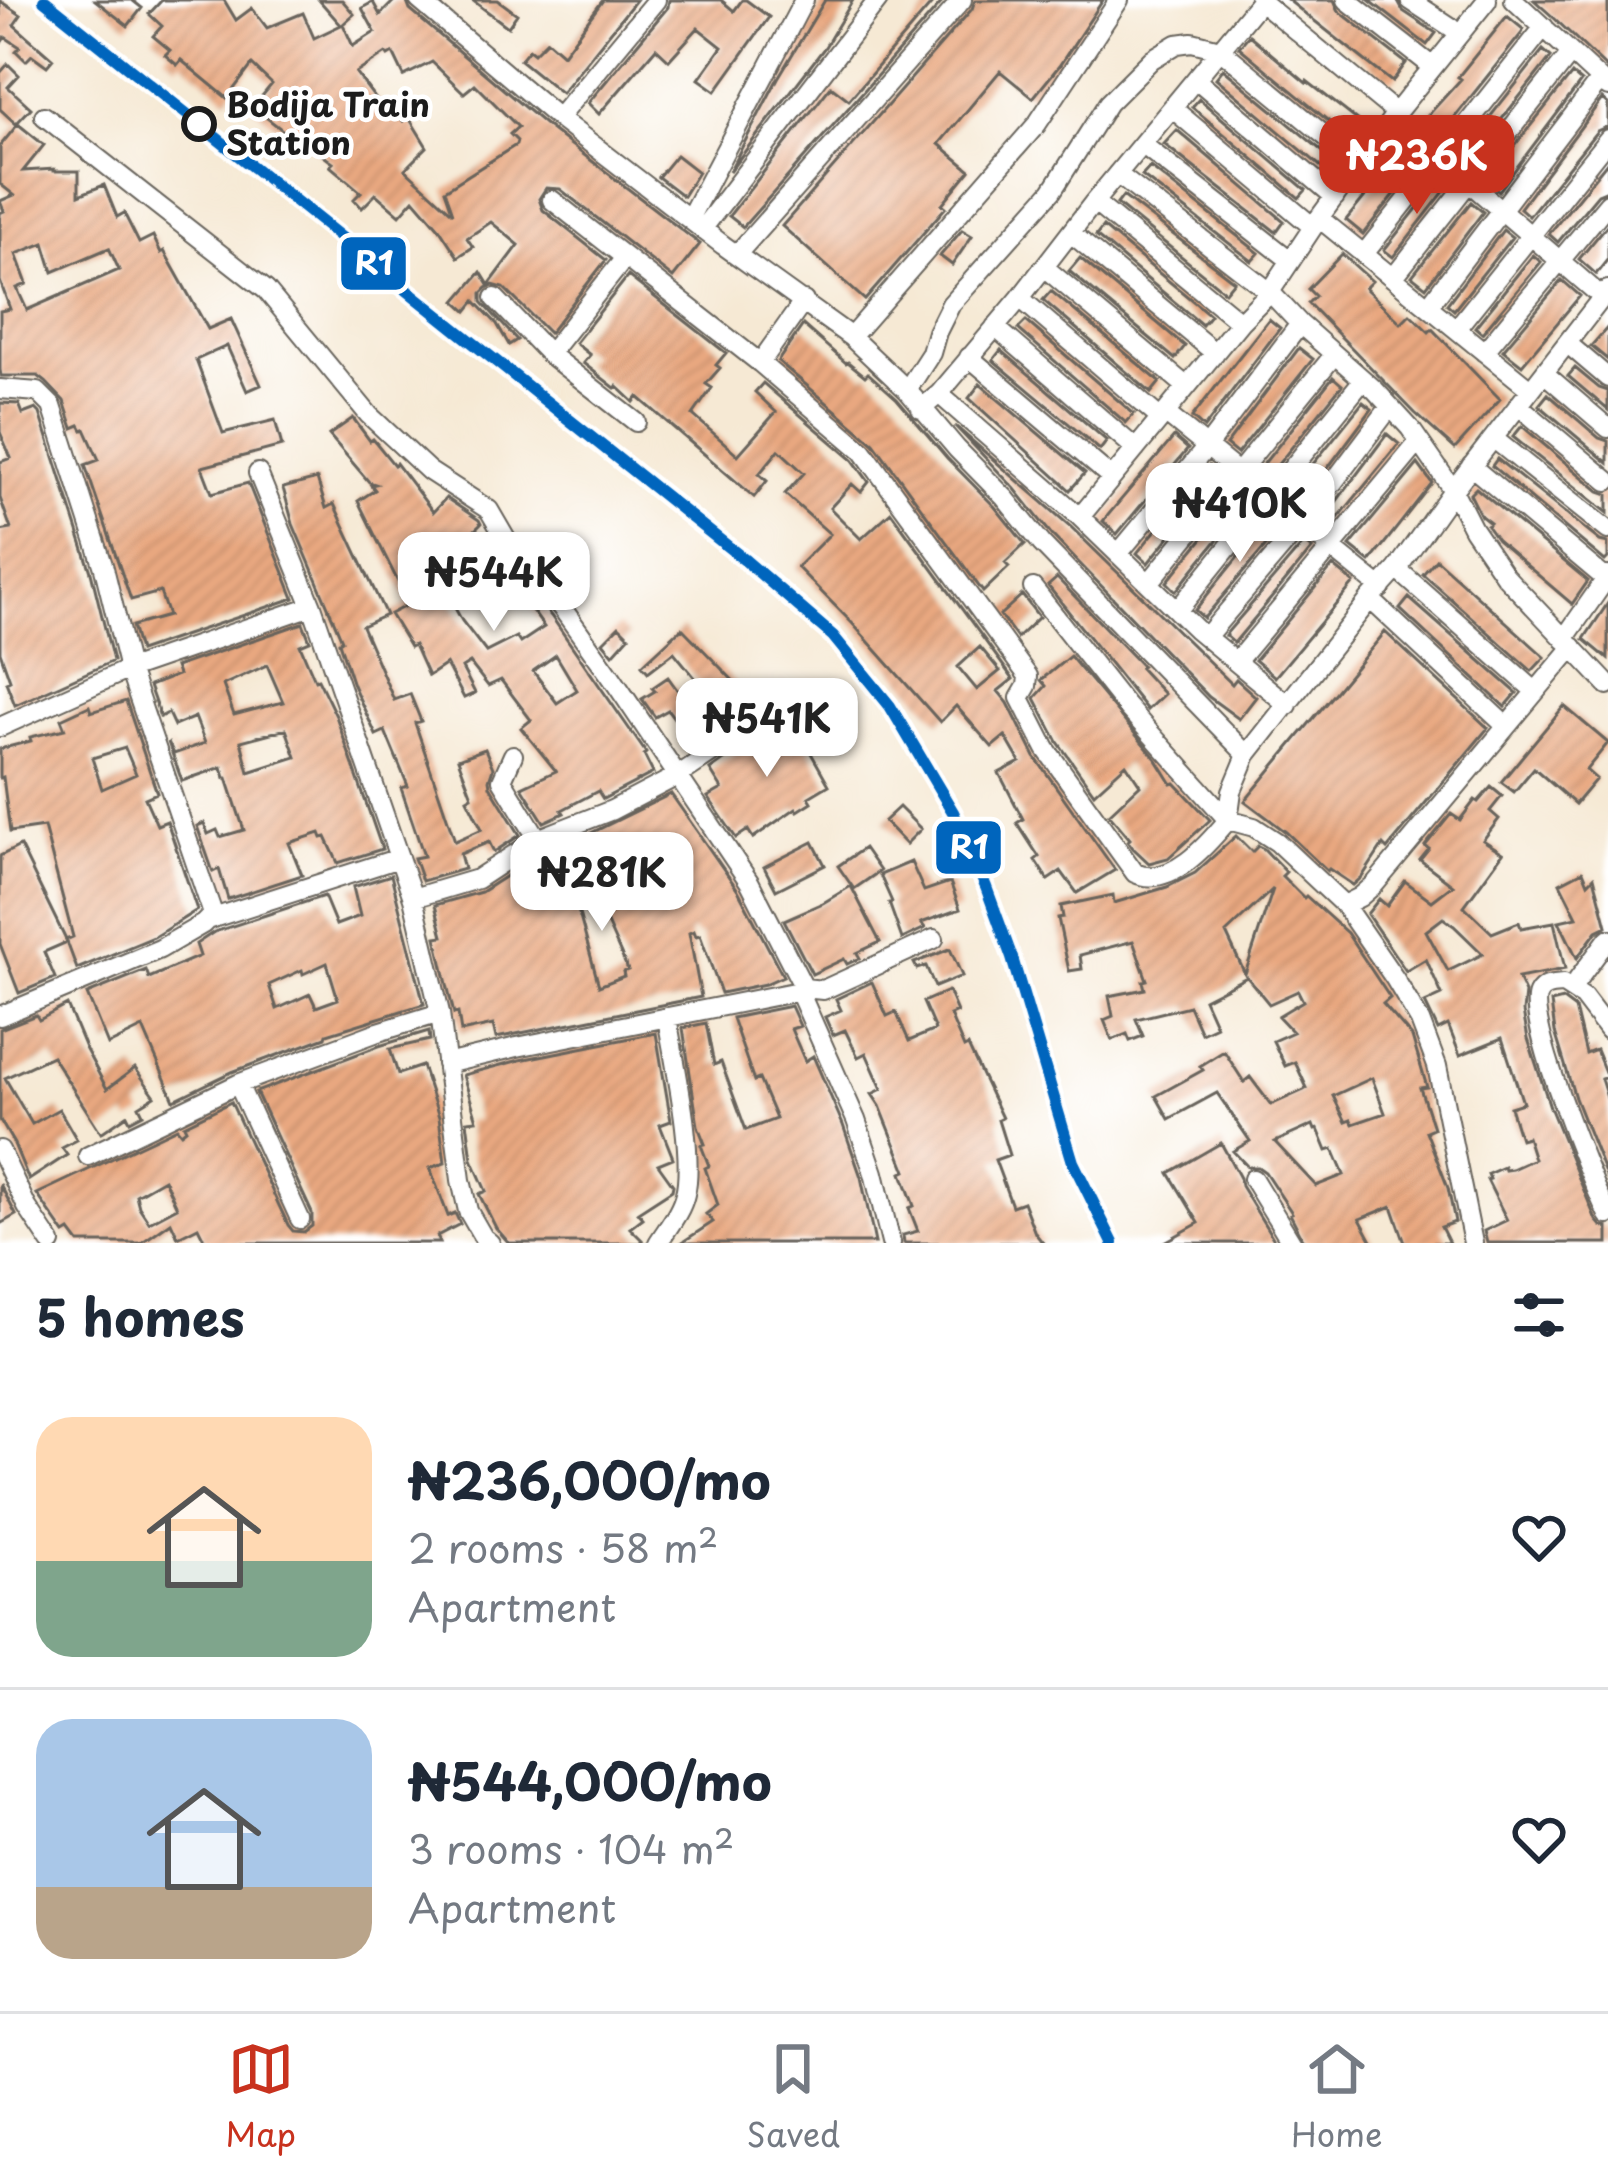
<!DOCTYPE html>
<meta charset="utf-8">
<style>
:root{--surface:#fff;--page:#f6f6f7;--text:#1f2937;--muted:#747a83;--line:#e0e1e3;--accent:#c8321e}
body{margin:0;font-family:"Playpen Sans",sans-serif;background:var(--page);color:var(--text);height:100vh;display:flex;flex-direction:column;font-size:45px;white-space:nowrap}
*{box-sizing:border-box;margin:0}
p{font-size:39px;color:var(--muted)}
.icon{flex:none;width:66px;height:66px;fill:none;stroke:currentColor;stroke-width:2;stroke-linecap:round;stroke-linejoin:round}
.map{position:relative;height:1243px;overflow:hidden}
.details{display:flex;flex-direction:column;background:var(--surface);flex:1}
.details>*{flex:none}
.price{position:absolute;translate:-50% -102px;padding:0 27px;border-radius:24px;background:#fff;color:#222;font-size:39px;line-height:78px;filter:drop-shadow(0 3px 6px #0008)}
.price::after{content:'';position:absolute;left:50%;top:72px;width:36px;height:27px;margin-left:-18px;background:inherit;clip-path:polygon(0 0,100% 0,50% 100%)}
.price.on{background:var(--accent);color:#fff}
ul{padding:0;list-style:none}
li{display:flex;align-items:center;gap:36px;height:300px;padding:0 36px}
li+li{border-top:3px solid var(--line)}
li span{display:grid;place-items:center;flex:none;width:336px;height:240px;border-radius:36px;color:#555}
li>.icon{margin-inline-start:auto}
span .icon{width:144px;height:144px;fill:#fffc;stroke-width:1}
li b{font-size:51px}
h2{display:flex;justify-content:space-between;align-items:center;height:144px;padding:0 36px;font-size:51px}
.tabs{display:flex;justify-content:space-around;align-items:center;height:168px;border-top:3px solid var(--line);background:var(--surface);font-size:33px;color:var(--muted)}
.tabs a{display:grid;justify-items:center;gap:6px}
.tabs .on{color:var(--accent)}
.map>svg:first-child{display:block}
.building{fill:url(#building-hatch);fill-rule:evenodd}
.lines{fill:none;stroke-linecap:round;stroke-linejoin:round}
.minor-casing{stroke:#68645c;stroke-width:22}
.minor{stroke:#fff;stroke-width:18}
.rail-1-casing{stroke:#fff;stroke-width:21}
.rail-1{stroke:#0065bd;stroke-width:12}
.stop-dot{fill:#fff;stroke:#1c1c1c;stroke-width:6}
.labels{text-anchor:middle;stroke-width:9;stroke-linejoin:round;paint-order:stroke}
.stop-label{font-size:33px;font-weight:bold;fill:#1c1c1c;stroke:#fff;text-anchor:start}
.line-badge{stroke:#fff;stroke-width:4.5}
.badge-label{font-size:33px;text-anchor:middle;font-weight:bold;fill:#fff}
</style>
<div class="map">
<svg width="1608" height="1243" viewBox="0 0 1608 1243">
<defs>
<pattern id="building-hatch" width="6" height="6" patternUnits="userSpaceOnUse" patternTransform="scale(3)"><rect width="6" height="6" fill="#e9a880"/><path d="M-1 1l2-2M0 6l6-6M5 7l2-2" fill="none" stroke="#c7906e"/></pattern>
</defs>
<rect width="100%" height="100%" fill="#fff"/>
<filter id="ink" filterUnits="userSpaceOnUse"><feTurbulence type="fractalNoise" baseFrequency=".00833" numOctaves="2"/><feDisplacementMap in="SourceGraphic" scale="24" xChannelSelector="R" yChannelSelector="G"/><feConvolveMatrix kernelMatrix="1 2 1 2 8 2 1 2 1" color-interpolation-filters="sRGB"/></filter>
<filter id="wash" filterUnits="userSpaceOnUse"><feTurbulence type="fractalNoise" baseFrequency=".004" numOctaves="4" result="noise"/><feDisplacementMap in="SourceGraphic" scale="48" xChannelSelector="R" yChannelSelector="G"/><feGaussianBlur stdDeviation="2.7" result="paint"/><feColorMatrix in="noise" values="0 0 0 0 0 0 0 0 0 0 0 0 0 0 0 0 0 1.4 0 .05"/><feComposite in="paint" operator="in"/></filter>
<g filter="url(#wash)">
<rect width="100%" height="100%" fill="#f6e9d4"/>
<g id="blocks">
<!-- building -->
<path class="building" d="M95 0H132L142 8 128 26Z
M162 0H224L236 20 252 8 267 28 303 13 314 38 341 25 319 0H342L354 14 343 24 353 46 375 32 362 8 373 2 380 15 395 0H406L410 10 549 128 700 244 673 278 560 189 546 188 539 199 543 210 606 260 549 333 504 288 493 285 487 288 482 293V302L517 340 509 345 497 324 475 301 467 311 456 301 481 272 489 285 519 245 491 222 467 238 473 247 458 257 439 228 414 199 400 215 376 194 362 208 354 199 361 192 330 166 333 163 317 151 295 140 253 107 272 84 252 65 227 98 181 60 177 65 165 55 170 50 153 36 162 26 149 14ZM386 53 388 56 393 53 404 76 432 62 464 93 475 84 518 127 510 134 517 141 516 145 445 190 453 213 405 169 427 147 408 116 403 121 389 104 383 109 356 73Z
M472 0H498L517 14 508 27Z
M603 0H636L561 93 520 60 529 49 534 53 547 40 563 54Z
M669 0H721L734 11 742 0H746L769 17 716 91 699 79 722 47 698 28 669 60 656 48 599 114 588 103 668 7Z
M825 0H853L825 47 729 172 778 78Z
M935 0H944L743 227 729 216 831 86 849 100Z
M975 0H1103L1059 66 1033 98 1000 71 939 144 970 170 942 204 946 207 865 300 782 226 972 9Z
M1288 0H1334L1339 11 1406 63 1392 82Z
M1369 0H1397L1403 11 1436 33 1427 45Z
M1534 0H1608V69L1553 17Z
M0 1 21 15 14 25 53 59 47 66 32 55 26 61 16 51 20 47 5 37 0 45Z
M1507 16 1523 29 1522 33 1438 138 1421 123 1461 79 1458 77Z
M1249 35 1306 83 1307 81 1362 124 1350 139 1239 47Z
M1543 50 1551 57 1467 163 1459 156Z
M8 64 19 75 8 87 31 108 16 124 0 109V73Z
M1223 69 1333 160 1325 170 1216 78Z
M1572 74 1581 82 1499 191 1487 180Z
M1199 99 1306 190 1299 198 1192 107Z
M1602 99 1608 104V126L1597 131 1529 216 1520 208Z
M18 124 44 145 23 171 54 169V171H79V195L104 185 117 217 124 213 139 243 153 236 161 253 164 251 208 329 231 319 261 385 247 391 227 346 196 360 223 433 275 420 282 446 202 467 212 493 248 483 294 598 139 651 132 626 168 616 160 592 131 600 85 465 99 460 85 429 83 430 80 425 73 428 64 401 46 382 38 376H1L0 370V311L10 309 0 281V213L4 211 0 201 14 195 0 184V146ZM44 243 53 272 109 248 119 270 27 310 17 288 27 284 16 254Z
M1177 130 1284 221 1276 232 1164 144Z
M1406 146 1422 160 1363 234 1346 220Z
M676 155 698 172 683 196 658 177Z
M1608 161V190L1598 194 1558 242 1549 234Z
M1150 167 1259 253 1252 261 1142 176Z
M1442 177 1450 184 1393 257 1384 250Z
M1123 196 1234 281 1225 292 1117 204Z
M1471 202 1483 212 1426 287 1412 276Z
M1608 224V259L1596 274 1579 259Z
M1103 227 1210 315 1202 325 1096 236Z
M962 230 972 236 952 265 940 256Z
M1503 230 1512 237 1454 310 1447 304Z
M1342 254 1372 281 1365 288 1401 323 1410 314 1429 332 1432 329 1500 399 1455 449 1415 413 1308 303 1315 296 1308 289Z
M1533 255 1541 262 1482 333 1475 327Z
M1080 258 1185 346 1175 359 1069 271Z
M628 276 726 353 716 365 720 368 706 384 712 388 693 415 738 455 776 412 755 392 763 383 853 460 869 482 861 492 852 484 830 508 861 539 891 512 1013 679 998 691 1008 703 1035 757 1115 870 1077 893 1061 871 1048 880 1035 860 1039 857 1017 823 1023 819 999 773 1020 762 1005 736 992 747 956 706 940 722 852 623 797 567 830 534 785 494 804 473 779 450 759 474 767 481 754 497 638 397 634 402 617 386 615 388 583 363 590 355 575 343ZM980 647 1000 671 977 690 958 667Z
M1562 280 1580 296 1522 365 1503 350Z
M1051 291 1160 382 1151 393 1043 300Z
M1269 319 1280 328 1204 428 1192 417Z
M1026 321 1134 414 1126 423 1018 329Z
M803 325 846 363 848 362 865 376 868 373 897 399 947 458 995 507 1025 544 1005 563 1009 567 983 592 874 443 778 361Z
M1608 327V360L1591 346Z
M1299 348 1313 359 1237 454 1226 445Z
M1001 350 1107 441 1100 450 993 360Z
M1575 368 1599 388 1608 391V410L1568 376Z
M1333 377 1342 385 1267 478 1258 471Z
M980 384 1085 473 1070 490 969 398Z
M1548 394 1599 438 1608 441V463L1539 405Z
M1363 402 1372 409 1300 505 1288 495Z
M0 403 19 404 23 414 36 409 40 413 91 572 113 661 15 705 6 682 10 680 0 652V531L11 529 0 498V462L11 458 0 432Z
M353 418 370 441 373 439 394 465 396 463 433 512 446 498 479 520 481 524 475 530 503 567 506 564 551 616 646 753 644 755 653 773 603 799 598 791 562 810 564 813 544 822 522 787 556 771 521 728 531 720 501 680 488 686 470 663 462 668 475 693 464 698 446 664 428 676 414 645 410 647 390 614 409 604 358 501 375 490 371 485 375 484 369 482 329 435ZM475 578 503 605 518 591 544 627 520 643 516 637 486 652 462 621 449 597ZM556 655 577 690 557 703 533 671Z
M955 426 1071 527 1232 684 1236 679 1256 697 1239 719 1209 697 1052 535 1015 489Z
M1522 426 1599 491 1608 494V513L1513 437Z
M1387 434 1399 444 1329 529 1321 522Z
M1174 437 1188 449 1117 534 1103 521Z
M1497 459 1600 541 1608 543V558L1605 561 1492 466Z
M1418 464 1432 483 1370 562 1350 546Z
M1209 466 1220 475 1148 563 1137 553Z
M317 479 326 508 334 504 386 615 362 626 394 700 410 694 421 721 415 723 455 841 482 829 467 799 472 796 458 759 485 749 493 768 489 780 490 786 520 835 494 852 489 842 460 854 464 869 422 881 414 858 424 856 401 788 408 786 385 731 376 735 353 685 339 642 342 640 293 524 283 488Z
M1476 488 1588 581 1572 604 1497 540 1487 526 1490 523 1481 516 1470 494Z
M1241 492 1250 499 1176 591 1167 582Z
M1271 516 1283 526 1204 618 1195 610Z
M1304 543 1312 549 1234 643 1225 635Z
M1436 559 1545 657 1532 671 1423 574Z
M1333 566 1354 583 1275 677 1255 660Z
M1057 578 1142 666 1140 668 1164 694 1147 710 1048 586Z
M1022 595 1039 617 1017 638 1000 615Z
M1409 598 1517 693 1505 707 1400 609Z
M1608 603V659L1584 639Z
M303 623 310 641 300 645 315 680 318 679 336 716 382 849 338 863 326 837 322 838 320 833 289 843 302 875 228 899 219 869 213 872 197 826 204 823 208 834 217 830 220 837 244 830 227 778H225L222 767 182 781 168 742 174 754 205 743 195 717 174 726 168 713 160 717 149 686 178 675 175 667ZM267 665 283 702 234 715 223 685ZM286 729 296 757 249 772 241 741Z
M619 626 629 636 613 654 603 642Z
M682 628 754 702 732 723 674 652 648 672 642 665Z
M1385 632 1488 728 1387 849 1383 845 1362 877 1353 885 1329 869 1327 871 1286 832 1245 801Z
M1070 656 1157 760 1172 784 1175 783 1210 820 1168 858 1149 863 1133 848 1128 841 1130 839 1109 814 1140 785 1126 764 1094 793 1058 742 1035 698 1046 686 1041 680Z
M668 677 703 726 688 737 668 710 655 717 642 699 655 691 652 688Z
M126 701 157 793 145 798 157 825 167 821 197 910 154 937 77 969 67 942 44 952 55 978 19 993 0 944V856L20 846 66 940 73 937 44 827 10 832 3 777 0 778V749L31 741 30 737 65 729 61 719 89 706 91 712ZM125 748 136 774 102 789 92 758Z
M1564 706 1608 743 1586 770 1596 779 1575 804 1534 768 1514 792 1501 782Z
M789 714 829 785 809 797 812 802 798 811 796 808 753 838 748 830 736 838 708 797 722 789 710 770Z
M1491 787 1502 796 1490 811 1499 819 1483 840 1503 853 1464 906 1492 933 1519 922 1521 928 1554 922 1565 969 1518 978 1525 993 1523 1012 1528 1039 1550 1107 1596 1220 1601 1226 1608 1228V1243H1487L1484 1231 1507 1220 1487 1180 1490 1179 1488 1174 1504 1167 1505 1170 1512 1169 1534 1159 1527 1137 1520 1139 1510 1107 1523 1103 1502 1038 1460 1055 1448 1025 1438 1030 1425 1003 1442 995 1426 959 1406 971 1367 914 1379 899 1387 906 1405 881 1432 901 1453 885 1420 860 1429 849 1425 846 1451 814 1460 820 1475 800 1478 802ZM1443 918 1454 926 1483 954 1448 971 1426 931Z
M671 794 738 890 783 976 765 984 721 993 700 935 696 936 694 931 689 933 701 997 496 1038 493 1025 461 1032 458 1013 454 1014 436 937 443 936 435 905 481 892 520 867 529 887 532 885 541 901 572 888 599 986 624 976 623 972 628 970 603 914 628 903 623 891 640 883 622 851 587 870 573 842Z
M899 807 921 829 906 844 884 821Z
M1236 836 1252 852 1258 846 1264 849 1286 872 1282 876 1304 898 1306 896 1347 933 1390 998 1383 1004 1412 1037 1427 1087 1420 1088 1433 1128 1426 1131 1448 1188 1455 1222 1441 1227 1449 1243H1405L1392 1206 1360 1219 1373 1243H1305L1290 1214 1292 1213 1265 1172 1258 1167H1248L1233 1151 1250 1141 1217 1093 1169 1119 1156 1096 1203 1070 1200 1066 1224 1051 1244 1082 1250 1077 1271 1105 1304 1090 1307 1088 1295 1062 1285 1066 1273 1041 1293 1032 1278 1016 1303 1001 1298 991 1269 1004 1247 977 1204 999 1216 1026 1201 1033 1189 1006 1136 1019 1143 1036 1130 1041 1127 1034 1112 1040 1104 1020 1113 1016 1109 996 1145 989 1143 981 1147 980 1133 941 1080 955 1082 969 1069 971 1058 918 1063 917 1061 906 1113 895 1114 903 1167 887 1195 873ZM1273 889 1245 974 1226 933ZM1372 1078 1385 1113 1353 1124 1351 1120 1346 1122 1333 1096ZM1313 1125 1315 1130 1318 1129 1327 1151 1333 1149 1344 1175 1316 1186 1275 1142Z
M813 842 825 865 776 890 764 867Z
M864 848 880 871 854 889 838 866Z
M911 862 924 891 950 882 960 909 921 923 925 928 902 939 889 903 892 902 880 875Z
M1583 871 1588 883 1594 877 1607 926 1597 931 1577 958 1559 921 1577 917 1560 883Z
M391 875 424 1004 327 1034 326 1037 232 1072 174 1100 143 1028 108 1045 87 994 146 970 149 978 200 956 196 944 214 932 324 896 336 925 360 916 353 887ZM327 963 338 999 316 1007 310 994 277 1009 269 985 302 970 303 974Z
M851 886 880 942 857 953 860 958 847 964 844 959 812 974 784 920 823 903Z
M950 949 962 976 935 987 926 966 917 969 914 963Z
M872 982 887 1016 896 1012 909 1041 935 1030 923 1002 948 991 957 1012 950 1015 964 1048 968 1046 1002 1118 998 1120 1009 1155 995 1160 1012 1206 1023 1202 1035 1233 1043 1243H904L903 1235 918 1231 909 1208 914 1206 902 1173 906 1171 880 1106 872 1094 882 1089 866 1053 858 1057 845 1030 833 1035 825 1017 841 1010 836 999Z
M1563 1000 1575 1009 1586 1054 1596 1050 1607 1077 1601 1079 1608 1101V1181L1575 1098 1555 1032 1551 1003Z
M67 1005 85 1048 107 1089 135 1068 155 1096 139 1106 143 1114 130 1121 127 1115 101 1133 52 1056 5 1078 32 1124 59 1109 77 1140 62 1148 67 1155 29 1180 14 1144 0 1120V1029L36 1015 39 1020Z
M791 1006 800 1026 791 1029 805 1061 813 1056 843 1125 861 1177 875 1243H681L713 1222 706 1214 718 1205 705 1168 709 1166 701 1145 705 1144 698 1126 683 1028 706 1023 714 1065 721 1062 746 1130 776 1119 759 1079 754 1081 732 1018Z
M429 1031 430 1040 390 1049 398 1074 422 1066 439 1117 445 1163 430 1168 448 1216 455 1213 460 1224 437 1236 440 1243H206L198 1227 178 1237 171 1222 141 1243H79L70 1231 65 1234 37 1194 177 1128 181 1133 186 1129 184 1125 231 1102 288 1225 293 1231 304 1232 312 1226V1213L256 1092 379 1046ZM164 1179 177 1207 149 1222 139 1207 136 1195Z
M656 1033 671 1121 660 1125 673 1158 658 1164 673 1185 672 1190 638 1212 643 1218 630 1228 645 1243H509L496 1228 479 1194 486 1191 472 1159 467 1121 477 1120 463 1075 520 1060Z
M1221 1143 1240 1178 1241 1186 1276 1243H1163L1199 1223 1169 1173Z
M0 1184 16 1215 0 1224Z"/>
</g>
</g>
<g filter="url(#ink)">
<use href="#blocks" fill-opacity="0" stroke="#68645c" stroke-width="3"/>
<g class="lines">
<defs>
<path id="minor" d="M419 0 558 118 723 245 851 337 907 390 957 449 1005 498 1042 544 1247 755
M1259 0 1396 113
M1347 0 1433 67
M1410 0 1460 33
M1514 0 1608 87
M1196 79 1335 197
M1172 108 1313 227
M44 116 266 290 369 415 429 471 489 510 514 553 562 608 612 678 750 883 804 988
M1393 117 1602 297
M558 118 656 0
M1142 144 1290 260
M1117 174 1270 292 1300 324 1375 390 1410 428 1453 490 1473 529 1505 576 1608 685
M552 200 760 363
M1094 202 1240 322
M690 217 804 0
M1319 218 1530 389
M703 228 878 0
M1071 233 1215 353
M737 254 962 0
M1364 254 1544 27
M1044 267 1187 387
M1393 278 1571 53
M495 298 549 354 636 422
M1020 298 1161 419
M804 301 760 363 863 451 1028 676 1027 686 1020 698 1046 749 1135 873C1170 889 1208 844 1228 820L1254 827 1277 842 1344 905 1395 979 1420 1021 1437 1066 1473 1243
M1429 305 1600 80
M995 327 1136 449
M1456 329 1608 139
M851 337 1037 124 1119 0
M1568 344 1608 378
M1484 352 1608 203
M549 354 624 259
M969 357 1112 478
M1544 373 1608 428
M0 389 38 392 52 406 104 568 129 669 213 914 203 924 160 949 0 1016
M907 390 931 353 937 332 951 304 1052 191 1108 103 1152 59 1177 44 1192 42 1220 49 1359 164
M939 394 1080 517 1196 629 1288 705
M1518 405 1608 481
M921 409 939 394 1020 298 1094 202 1260 1
M1165 413 1381 588
M1494 439 1608 530
M1471 466 1606 579
M258 473 312 606 413 898 440 1013 461 1180 468 1211 483 1237 490 1243
M1080 517 1240 322 1270 292 1319 218 1396 113 1487 0
M1118 554 1206 448 1300 324
M1397 569 1535 691
M1149 583 1334 355
M1033 588 1126 706 1228 820
M1370 599 1505 725
M1177 611 1363 380
M1206 637 1302 524 1390 407
M1564 639 1608 576
M1236 662 1419 442
M0 727 129 669 312 606
M513 755 502 780 538 839
M1228 820 1232 791 1247 755 1370 599 1397 569 1453 490 1608 290
M413 898 477 879 538 839 612 810 679 775 756 723
M1344 905 1360 897 1375 884 1573 647
M210 919 399 858
M1571 989 1608 939
M799 991 856 1120 874 1173 891 1243
M1608 1030 1583 997 1563 984C1554 985 1543 984 1538 994 1525 1021 1593 1182 1608 1215
M446 1064 517 1047 799 991 804 988 823 990 934 939
M238 1084 300 1219
M0 1150 27 1207 51 1243
M88 1156 238 1084 375 1033 440 1013
M1253 1179 1292 1243
M658 1243C668 1227 681 1212 685 1194 695 1154 674 1060 667 1017"/>
</defs>
<!-- minor casing -->
<use href="#minor" class="minor-casing"/>
<!-- minor -->
<use href="#minor" class="minor"/>
<defs>
<path id="rail-1" d="M44 0 746 561 833 636 890 706 953 812 986 887 1012 958 1073 1162 1113 1243"/>
</defs>
<!-- rail-1 casing -->
<use href="#rail-1" class="rail-1-casing"/>
<!-- rail-1 -->
<use href="#rail-1" class="rail-1"/>
</g>
</g>
<!-- markers -->
<circle class="stop-dot" cx="199" cy="124" r="15"/>
<g class="labels">
<!-- stop labels -->
<g class="stop-label">
<text x="226" y="117">Bodija Train<tspan x="226" dy="38">Station</tspan></text>
</g>
</g>
<g class="line-badge">
<rect x="339" y="235" width="69" height="57" rx="12" fill="#0065bd"/>
<rect x="934" y="819" width="69" height="57" rx="12" fill="#0065bd"/>
</g>
<g class="badge-label">
<text x="374" y="275">R1</text>
<text x="969" y="859">R1</text>
</g>
</svg>
<b class="price on" style="left:1417px;top:217px">₦236K</b>
<b class="price" style="left:1240px;top:565px">₦410K</b>
<b class="price" style="left:494px;top:634px">₦544K</b>
<b class="price" style="left:767px;top:780px">₦541K</b>
<b class="price" style="left:602px;top:934px">₦281K</b>
</div>
<section class="details">
<h2>5 homes<svg class="icon" aria-label="filters" viewBox="0 0 24 24"><path d="M4 7h16M4 17h16"/><circle cx="9" cy="7" r="2"/><circle cx="15" cy="17" r="2"/></svg></h2>
<ul>
<li><span style="background:linear-gradient(#ffd9b3 60%,#7fa58c 0)"><svg class="icon" aria-label="home" viewBox="0 0 24 24"><path d="M3 11l9-7 9 7M6 9v11h12V9"/></svg></span><div><b>₦236,000/mo</b><p>2 rooms · 58 m²</p><p>Apartment</p></div><svg class="icon" aria-label="heart" viewBox="0 0 24 24"><path d="M12 20l-8-8c-3-5 5-10 8-4 3-6 11-1 8 4z"/></svg></li>
<li><span style="background:linear-gradient(#a9c7e8 70%,#b9a48a 0)"><svg class="icon" aria-label="home" viewBox="0 0 24 24"><path d="M3 11l9-7 9 7M6 9v11h12V9"/></svg></span><div><b>₦544,000/mo</b><p>3 rooms · 104 m²</p><p>Apartment</p></div><svg class="icon" aria-label="heart" viewBox="0 0 24 24"><path d="M12 20l-8-8c-3-5 5-10 8-4 3-6 11-1 8 4z"/></svg></li>
</ul>
</section>
<nav class="tabs">
<a class="on"><svg class="icon" aria-label="map" viewBox="0 0 24 24"><path d="M3 6l6-2 6 2 6-2v14l-6 2-6-2-6 2zM9 4v14M15 6v14"/></svg>Map</a>
<a><svg class="icon" aria-label="saved" viewBox="0 0 24 24"><path d="M7 4h10v16l-5-4-5 4z"/></svg>Saved</a>
<a><svg class="icon" aria-label="home" viewBox="0 0 24 24"><path d="M3 11l9-7 9 7M6 9v11h12V9"/></svg>Home</a>
</nav>
